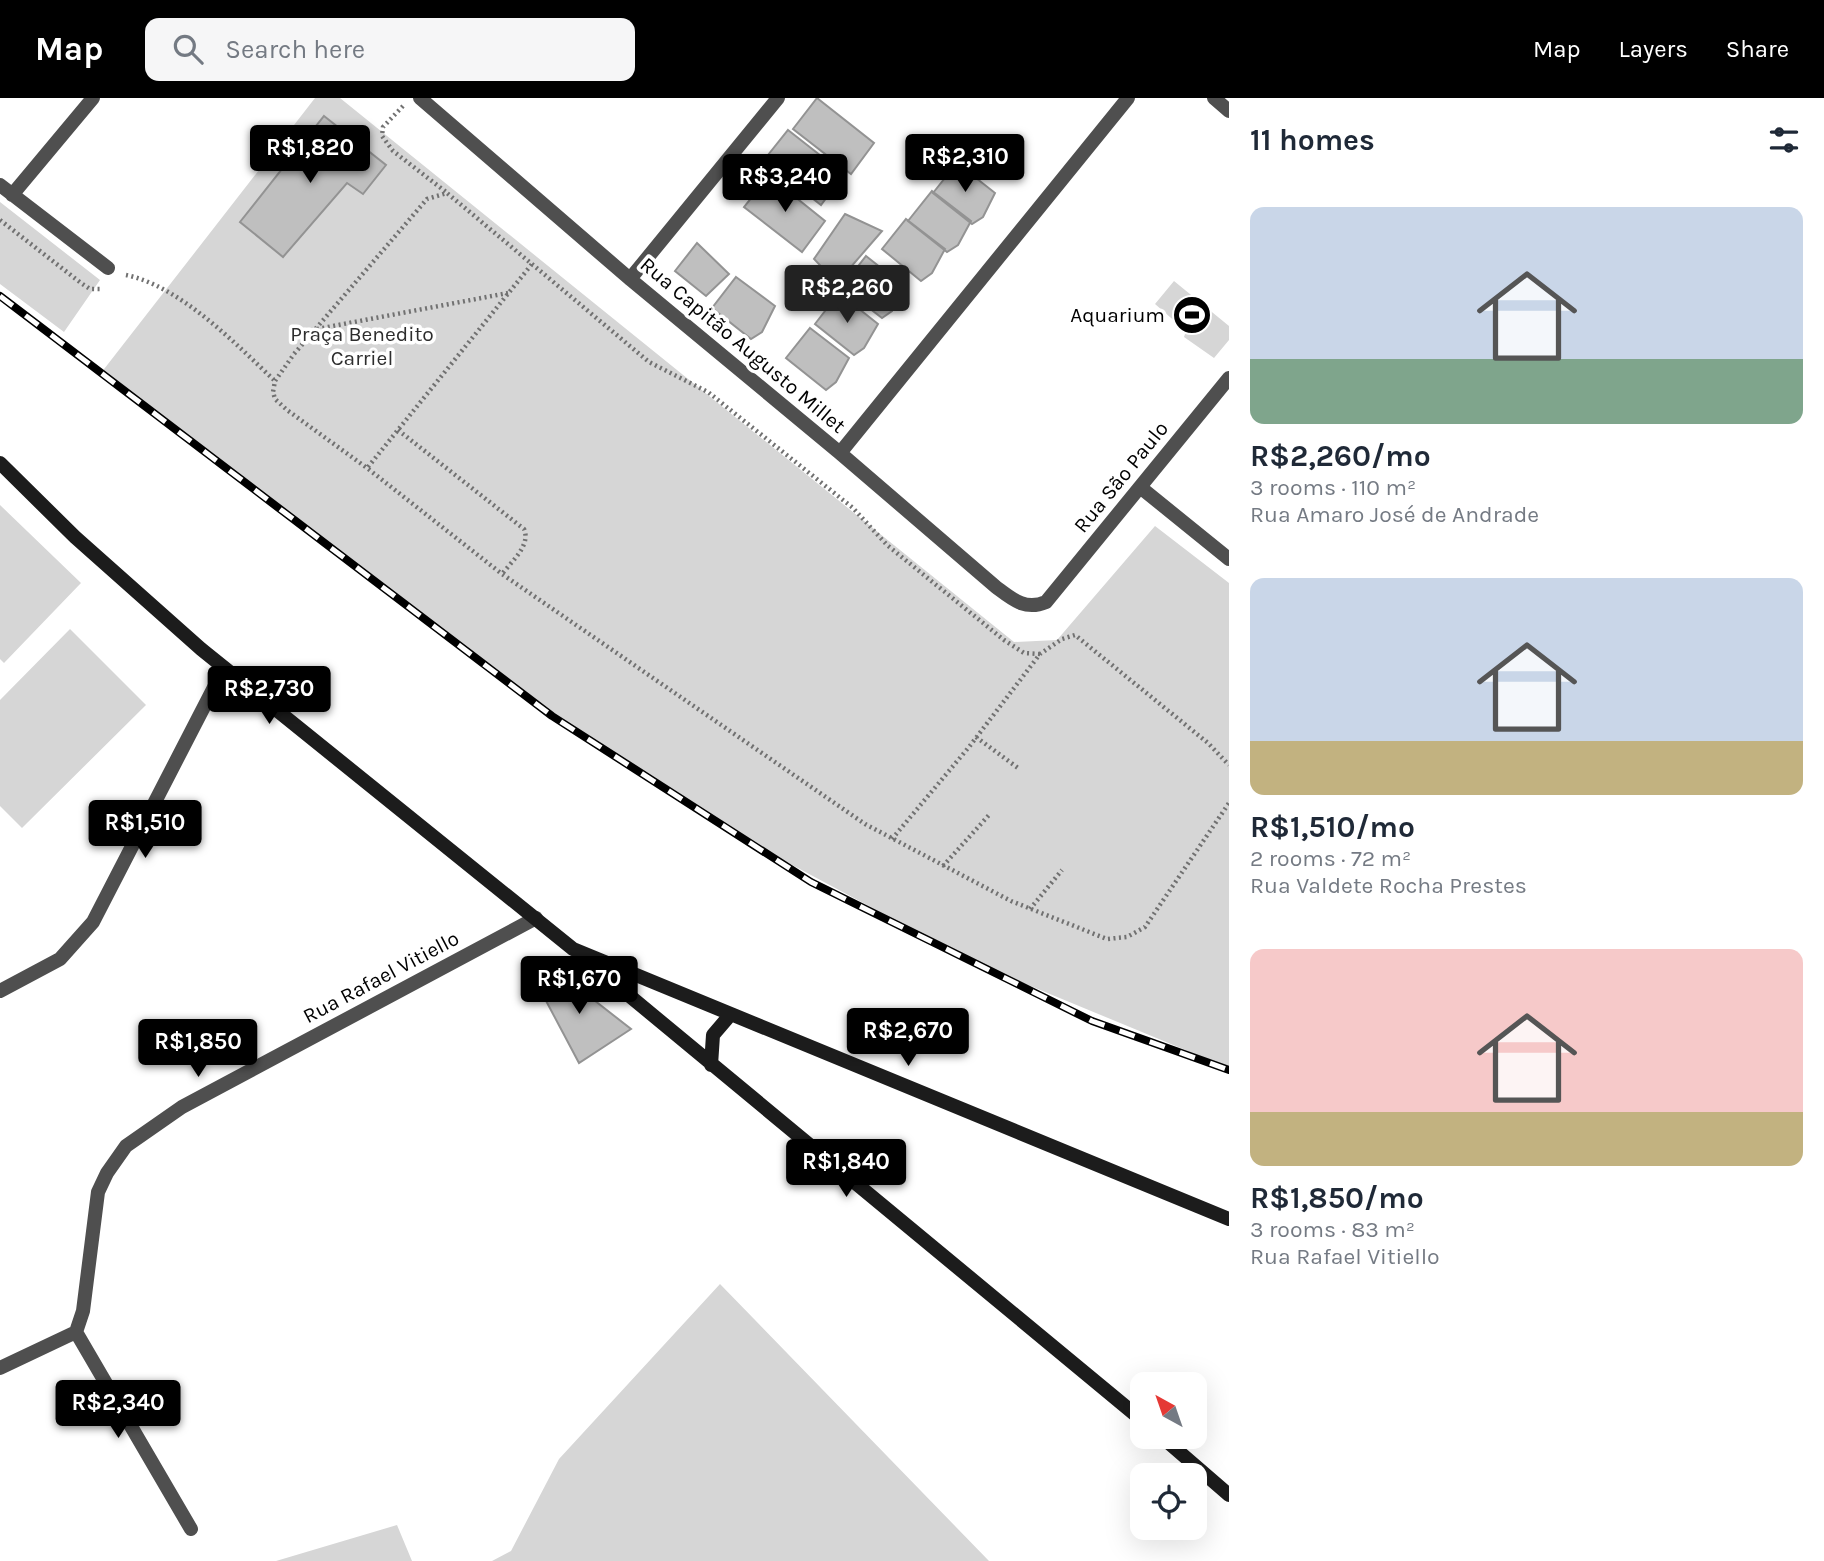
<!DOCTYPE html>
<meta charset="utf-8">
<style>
:root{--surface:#fff;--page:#f6f6f7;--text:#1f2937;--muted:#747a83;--accent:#000}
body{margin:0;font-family:Karla,sans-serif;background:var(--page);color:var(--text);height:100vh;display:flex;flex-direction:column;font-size:26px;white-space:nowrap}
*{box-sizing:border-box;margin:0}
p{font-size:23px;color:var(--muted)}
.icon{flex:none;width:38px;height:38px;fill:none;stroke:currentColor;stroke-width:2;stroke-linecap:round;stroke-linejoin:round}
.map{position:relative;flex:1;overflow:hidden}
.details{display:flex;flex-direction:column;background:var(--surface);width:595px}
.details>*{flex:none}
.needle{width:46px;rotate:320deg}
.controls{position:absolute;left:1130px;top:1274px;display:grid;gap:14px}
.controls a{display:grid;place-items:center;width:77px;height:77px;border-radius:14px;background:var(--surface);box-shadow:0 7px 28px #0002;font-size:35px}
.price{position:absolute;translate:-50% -60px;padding:0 16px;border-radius:7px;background:var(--accent);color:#fff;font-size:23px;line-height:46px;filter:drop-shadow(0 2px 4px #0008)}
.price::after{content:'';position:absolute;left:50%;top:42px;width:21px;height:16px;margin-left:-10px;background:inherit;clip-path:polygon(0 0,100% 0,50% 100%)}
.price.current{background:#222;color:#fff}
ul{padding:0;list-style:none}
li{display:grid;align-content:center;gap:14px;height:371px;padding:0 21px}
li span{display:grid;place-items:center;height:217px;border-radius:14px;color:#555}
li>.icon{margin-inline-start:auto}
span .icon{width:126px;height:126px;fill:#fffc;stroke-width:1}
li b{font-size:30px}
h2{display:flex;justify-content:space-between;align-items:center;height:84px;padding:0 21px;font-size:30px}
header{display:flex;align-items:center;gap:42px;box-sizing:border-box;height:98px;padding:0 35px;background:var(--accent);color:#fff}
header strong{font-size:33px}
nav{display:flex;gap:38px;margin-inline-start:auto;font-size:24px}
.search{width:490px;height:63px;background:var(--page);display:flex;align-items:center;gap:18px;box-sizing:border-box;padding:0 24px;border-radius:14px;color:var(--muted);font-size:26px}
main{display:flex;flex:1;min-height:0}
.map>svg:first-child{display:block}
.green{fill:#d6d6d6}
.building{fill:#bfbfbf;stroke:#939393;stroke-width:2}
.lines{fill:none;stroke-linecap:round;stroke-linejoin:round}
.path{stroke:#717171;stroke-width:4.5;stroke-dasharray:2 3.5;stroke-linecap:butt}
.street{stroke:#4f4f4f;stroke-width:14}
.secondary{stroke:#1c1c1c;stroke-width:14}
.rail-casing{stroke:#000;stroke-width:8}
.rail{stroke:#fff;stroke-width:5;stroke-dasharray:16;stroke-linecap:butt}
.labels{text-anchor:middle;stroke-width:7;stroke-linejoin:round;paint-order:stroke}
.poi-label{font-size:21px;fill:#000;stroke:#fff;text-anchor:end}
.park-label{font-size:21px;fill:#2d2d2d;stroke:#fff}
.street-label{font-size:21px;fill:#000;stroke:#fff}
</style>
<header>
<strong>Map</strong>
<div class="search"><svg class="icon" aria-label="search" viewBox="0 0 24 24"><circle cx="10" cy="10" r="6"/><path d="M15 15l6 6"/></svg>Search here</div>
<nav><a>Map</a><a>Layers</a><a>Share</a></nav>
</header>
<main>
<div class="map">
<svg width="1229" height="1463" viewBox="0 0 1229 1463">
<rect width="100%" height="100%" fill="#fff"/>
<!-- green -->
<path class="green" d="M315 0H340L1014 544 1057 542 1155 428 1229 485V970L975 865 742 740 521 594 101 275Z
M0 104 100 182 64 234 0 186Z
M1174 183 1229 228V242L1214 260 1184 239 1186 233 1155 206Z
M0 407 81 485 4 565 0 561Z
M70 531 146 607 22 730 0 708V602Z
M720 1186 989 1463H492L511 1453 559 1361Z
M397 1427 412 1463H276Z"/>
<!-- building -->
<path class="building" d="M817 0 874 45 851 76 793 31Z
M324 18 386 67 363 96 347 85 283 159 240 124Z
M788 32 844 76 821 107 764 62Z
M957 65 995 95 983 119 972 126 933 95Z
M769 78 825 123 802 154 744 109Z
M932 93 971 123 958 147 947 154 908 123Z
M845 116 882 133 837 185 814 161Z
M906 121 945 151 932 175 921 183 882 151Z
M697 145 729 176 706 198 675 173Z
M866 158 905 189 892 213 882 220 842 189Z
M736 179 775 208 762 234 751 241 712 210Z
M839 195 878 226 864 250 854 257 815 226Z
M810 230 849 260 836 284 826 292 786 260Z
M553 870 631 931 579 965 535 882Z"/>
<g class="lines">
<!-- path -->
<path class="path" d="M403 8 383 29 382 38 393 53 446 94
M0 122 81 185 90 191H101
M126 177C180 188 236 246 275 283
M317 231 508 195
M398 332 524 431C531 447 512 463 502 476
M368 369 532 166
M1040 556 1024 555 1004 542 887 447 853 410 708 294 649 264 447 95 427 101 294 256 275 283 273 294 275 301 287 312 367 370 502 476 865 726 1011 803 1107 841 1127 839 1145 829 1229 705
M976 639 1018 670
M892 741 969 649 1040 556 1062 541 1075 537 1208 645 1229 667
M943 768 989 717
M1030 811 1062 772"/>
<!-- street -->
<path class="street" d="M420 0 630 181 840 355 996 489C1012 501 1025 513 1046 504L1229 280
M1214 0 1229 13
M0 87 108 170
M12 97 93 0
M630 181 778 0
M840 355 1128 0
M1140 389 1229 461
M0 893 60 861 93 824 224 570
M76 1234 191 1431
M0 1270 76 1234 83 1213 98 1094 107 1075 126 1048 182 1009 536 820"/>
<!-- secondary -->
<path class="secondary" d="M0 365 75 439 201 551 573 851 1229 1121
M585 861 1143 1323
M711 967 713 937 731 916
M1162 1339 1229 1397"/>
<defs>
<path id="rail" d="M0 198 552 618 811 784 1092 923 1229 972"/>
</defs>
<!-- rail casing -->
<use href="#rail" class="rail-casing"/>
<!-- rail -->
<use href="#rail" class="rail"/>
</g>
<!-- icons -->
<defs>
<symbol id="stadium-disc" viewBox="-11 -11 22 22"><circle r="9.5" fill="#000" stroke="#fff"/><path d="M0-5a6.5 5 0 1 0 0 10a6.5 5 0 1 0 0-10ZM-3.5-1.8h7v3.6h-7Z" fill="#fff"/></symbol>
</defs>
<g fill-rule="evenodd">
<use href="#stadium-disc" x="1170" y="195" width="44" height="44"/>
</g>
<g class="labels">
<!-- poi labels -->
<g class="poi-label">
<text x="1165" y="224">Aquarium</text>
</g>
<!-- park labels -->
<g class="park-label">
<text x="362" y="243">Praça Benedito<tspan x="362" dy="24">Carriel</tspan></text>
</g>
<!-- street labels -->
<g class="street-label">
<text transform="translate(743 247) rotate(40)" y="7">Rua Capitão Augusto Millet</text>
<text transform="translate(1121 379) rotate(-51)" y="7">Rua São Paulo</text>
<text transform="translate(381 879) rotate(-28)" y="7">Rua Rafael Vitiello</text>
</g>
</g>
</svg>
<div class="controls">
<a><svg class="needle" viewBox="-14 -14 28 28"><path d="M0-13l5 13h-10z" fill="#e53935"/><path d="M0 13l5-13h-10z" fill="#747a83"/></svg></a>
<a><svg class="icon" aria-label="locate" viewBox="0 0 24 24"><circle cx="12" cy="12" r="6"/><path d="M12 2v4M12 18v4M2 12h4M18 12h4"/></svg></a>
</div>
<b class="price" style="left:310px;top:87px">R$1,820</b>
<b class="price" style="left:965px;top:96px">R$2,310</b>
<b class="price" style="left:785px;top:116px">R$3,240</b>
<b class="price current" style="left:847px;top:227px">R$2,260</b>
<b class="price" style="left:269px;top:628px">R$2,730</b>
<b class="price" style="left:145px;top:762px">R$1,510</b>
<b class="price" style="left:579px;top:918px">R$1,670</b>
<b class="price" style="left:908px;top:970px">R$2,670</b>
<b class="price" style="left:198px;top:981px">R$1,850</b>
<b class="price" style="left:846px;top:1101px">R$1,840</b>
<b class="price" style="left:118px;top:1342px">R$2,340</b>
</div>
<section class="details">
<h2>11 homes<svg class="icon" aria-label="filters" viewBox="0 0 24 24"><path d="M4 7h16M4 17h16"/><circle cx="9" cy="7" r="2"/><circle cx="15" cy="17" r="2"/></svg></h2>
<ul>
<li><span style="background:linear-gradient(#c9d6e8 70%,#7fa58c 0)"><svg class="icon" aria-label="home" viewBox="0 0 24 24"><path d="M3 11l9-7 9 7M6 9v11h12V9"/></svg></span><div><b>R$2,260/mo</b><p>3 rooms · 110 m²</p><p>Rua Amaro José de Andrade</p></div></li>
<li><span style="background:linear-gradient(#c9d6e8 75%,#c2b280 0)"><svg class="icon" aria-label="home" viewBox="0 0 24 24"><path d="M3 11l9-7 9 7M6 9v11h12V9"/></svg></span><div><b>R$1,510/mo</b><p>2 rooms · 72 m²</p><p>Rua Valdete Rocha Prestes</p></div></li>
<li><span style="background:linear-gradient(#f6c9c9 75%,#c2b280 0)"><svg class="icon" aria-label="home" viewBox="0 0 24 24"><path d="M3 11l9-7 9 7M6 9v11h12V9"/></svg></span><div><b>R$1,850/mo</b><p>3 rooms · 83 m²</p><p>Rua Rafael Vitiello</p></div></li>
</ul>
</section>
</main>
